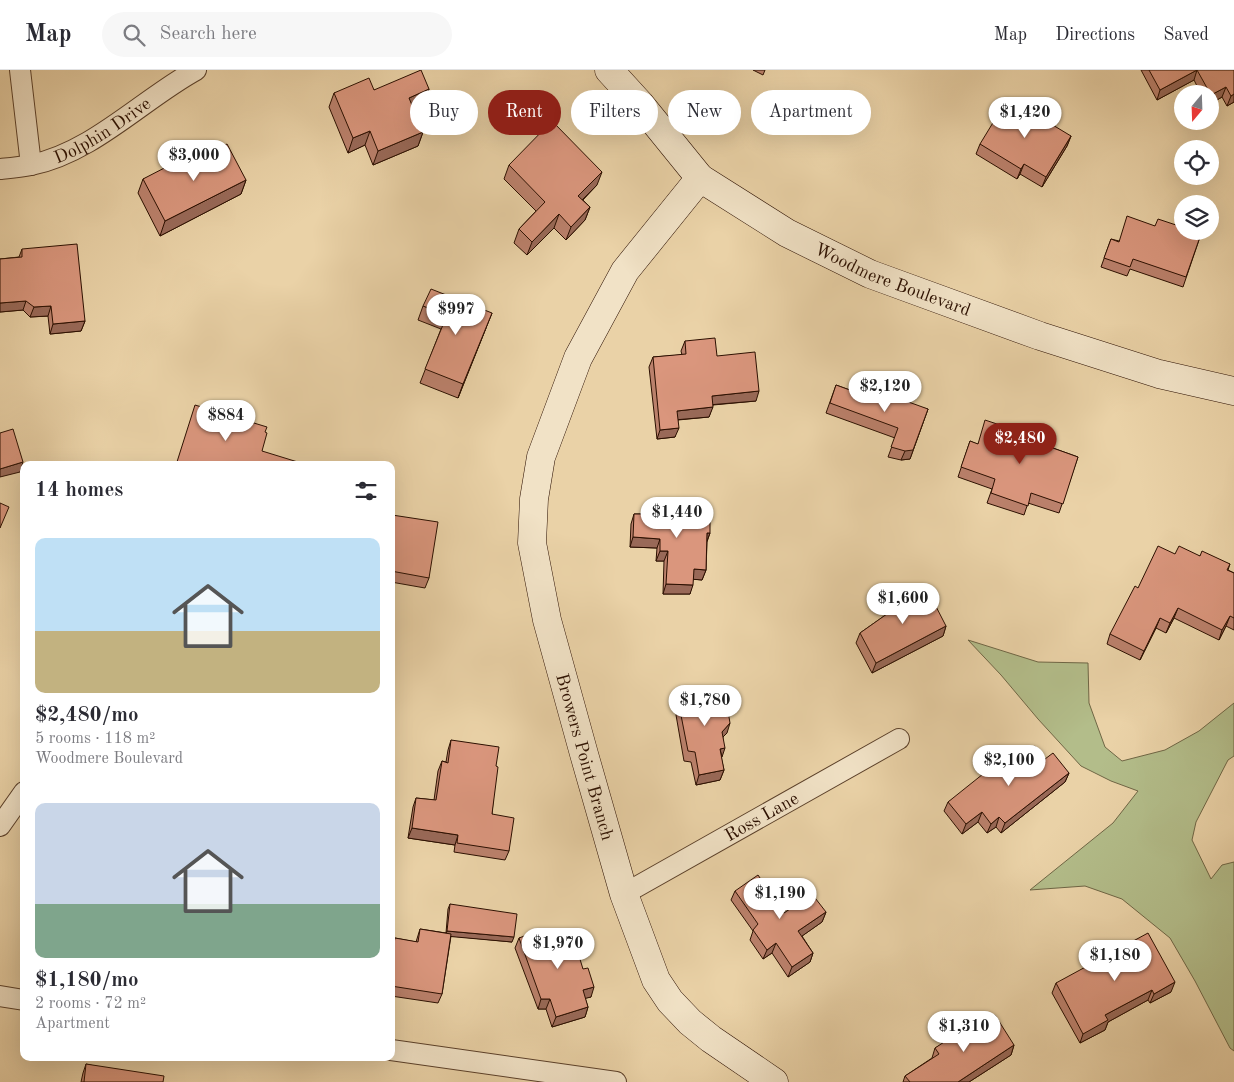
<!DOCTYPE html>
<meta charset="utf-8">
<style>
:root{--surface:#fff;--page:#f7f7f7;--text:#2b2b33;--muted:#7c7c81;--line:#e1e1e2;--accent:#8f2418}
body{margin:0;font-family:"Old Standard TT",serif;background:var(--page);color:var(--text);height:100vh;display:flex;flex-direction:column;font-size:19px;white-space:nowrap}
*{box-sizing:border-box;margin:0}
p{font-size:16px;color:var(--muted)}
.icon{flex:none;width:28px;height:28px;fill:none;stroke:currentColor;stroke-width:2;stroke-linecap:round;stroke-linejoin:round}
.map{position:relative;flex:1;overflow:hidden}
.sheet{position:absolute;left:20px;top:391px;width:375px;height:600px;display:flex;flex-direction:column;background:var(--surface);border-radius:10px;box-shadow:0 5px 20px #0002}
.sheet>*{flex:none}
.hud{position:absolute;left:410px;top:20px;width:475px;height:45px;display:flex;gap:10px}
.needle{width:32px;rotate:199deg}
.controls{position:absolute;left:1174px;top:15px;display:grid;gap:10px}
.controls a{display:grid;place-items:center;width:45px;height:45px;border-radius:50%;background:var(--surface);box-shadow:0 5px 20px #0002;font-size:25px}
.price{position:absolute;translate:-50% -42px;padding:0 11px;border-radius:18px;background:#fff;color:#222;font-size:16px;line-height:32px;filter:drop-shadow(0 1px 2px #0008)}
.price::after{content:'';position:absolute;left:50%;top:30px;width:15px;height:11px;margin-left:-8px;background:inherit;clip-path:polygon(0 0,100% 0,50% 100%)}
.price.selected{background:var(--accent);color:#fff}
ul{padding:0;list-style:none}
li{display:grid;align-content:center;gap:10px;height:265px;padding:0 15px}
li span{display:grid;place-items:center;height:155px;border-radius:10px;color:#555}
li>.icon{margin-inline-start:auto}
span .icon{width:90px;height:90px;fill:#fffc;stroke-width:1}
li b{font-size:21px}
h2{display:flex;justify-content:space-between;align-items:center;height:60px;padding:0 15px;font-size:21px}
.pill{padding:0 18px;border-radius:22px;background:var(--surface);box-shadow:0 5px 20px #0002;font-size:18px;line-height:45px}
.pill.selected{background:var(--accent);color:#fff}
header{display:flex;align-items:center;gap:30px;box-sizing:border-box;height:70px;padding:0 25px;background:var(--surface);border-bottom:1px solid var(--line)}
header strong{font-size:24px}
nav{display:flex;gap:28px;margin-inline-start:auto;font-size:18px}
.search{width:350px;height:45px;background:var(--page);display:flex;align-items:center;gap:12px;box-sizing:border-box;padding:0 18px;border-radius:28px;color:var(--muted);font-size:19px}
.map>svg:first-child{display:block}
.green{fill:#b3bd8a;stroke:#6f6645}
.lines{fill:none;stroke-linecap:round;stroke-linejoin:round}
.street-casing{stroke:#5b402a;stroke-width:22}
.secondary-casing{stroke:#2b0f00;stroke-width:29}
.street{stroke:#f1e2c6;stroke-width:20}
.secondary{stroke:#f1e2c6;stroke-width:28}
.wall{fill:#bb816c;stroke:#2b0f00}
.shaded-wall{fill:#996958;stroke:#2b0f00}
.building{fill:#da967d;stroke:#2b0f00}
.labels{text-anchor:middle;stroke-width:5;stroke-linejoin:round;paint-order:stroke}
.street-label{font-size:18px;fill:#2b0f00;stroke:#f1e2c6}
</style>
<header>
<strong>Map</strong>
<div class="search"><svg class="icon" aria-label="search" viewBox="0 0 24 24"><circle cx="10" cy="10" r="6"/><path d="M15 15l6 6"/></svg>Search here</div>
<nav><a>Map</a><a>Directions</a><a>Saved</a></nav>
</header>
<div class="map">
<svg width="1234" height="1012" viewBox="0 0 1234 1012">
<rect width="100%" height="100%" fill="#ead2a7"/>
<filter id="stains"><feTurbulence type="fractalNoise" baseFrequency=".004" numOctaves="4"/><feColorMatrix values="0 0 0 0 .2 0 0 0 0 .09 0 0 0 0 .02 0 0 0 .5 -.17"/></filter>
<radialGradient id="worn" r=".72"><stop offset=".6" stop-color="#630" stop-opacity="0"/><stop offset="1" stop-color="#630" stop-opacity=".3"/></radialGradient>
<!-- green -->
<path class="green" d="M968 570 1038 592 1088 593 1089 633 1105 677 1122 691 1165 680 1199 661 1234 633V686L1228 690 1196 752 1192 770 1211 809 1222 795 1234 792V981L1230 978 1195 911 1170 868 1122 829 1085 816 1030 820 1113 753 1138 721 1111 711 1081 696 1038 649 1001 605Z"/>
<g class="lines">
<defs>
<g id="street">
<path d="M20 0 31 95"/>
<path id="s1" d="M0 99C10 98 21 97 31 95 92 83 143 29 196 0"/>
<path d="M0 756 24 722"/>
<path id="s2" d="M624 824 899 669"/>
<path d="M0 926 24 930"/>
<path d="M391 980 616 1012"/>
</g>
<g id="secondary">
<path id="s3" d="M609 0 640 34 700 108 787 163 870 204 1040 266 1159 304 1234 321"/>
<path id="s4" d="M700 108 625 201 578 288 541 387 534 429 532 473 547 550 584 684 624 824 656 910 670 931 690 952 711 969 774 1012"/>
</g>
</defs>
<!-- street casing -->
<use href="#street" class="street-casing"/>
<!-- secondary casing -->
<use href="#secondary" class="secondary-casing"/>
<!-- street -->
<use href="#street" class="street"/>
<!-- secondary -->
<use href="#secondary" class="secondary"/>
</g>
<!-- wall -->
<path class="wall" d="M753 0H765L763 5Z
M1141 0H1234V32L1227 36 1222 27 1210 34V24H1201L1194 10 1157 30Z
M429 19 424 34 413 38 423 62 418 76 373 95 365 75 348 83 329 37 334 23 374 20Z
M1071 66 1067 76 1042 117 1020 104 1017 109 976 84 980 74Z
M509 95 597 115 583 130 590 137 585 150 566 170 554 158 527 185 514 173 519 159 536 141 504 109Z
M177 100 246 110 241 124 160 166 138 123 143 109Z
M1155 156 1201 164 1183 217 1130 199 1127 206 1101 197 1111 169 1119 171Z
M22 179 85 251 81 261 50 264 48 246 30 247 23 240 0 242V189L19 187Z
M423 236 486 258 458 328 420 313 441 259 418 250Z
M685 271 717 286 756 331 713 335 709 347 678 350 675 367 657 369 649 297 653 287 682 285 681 281Z
M836 315 861 324 928 339 910 389 901 390 888 387 895 368 826 343Z
M970 371 977 374 1050 377 1078 387 1059 443 1028 433 1024 445 987 433 992 419 958 407Z
M645 437 710 463 707 472 706 500 702 510 693 509 690 524H663L664 491H656L657 478 630 477 631 454 634 444H643Z
M391 446 429 508 425 518 391 512Z
M1175 484 1200 486 1230 494 1228 500 1234 503V560L1226 556 1219 570 1174 548 1166 563 1156 558 1140 590 1107 574 1110 564Z
M894 539 946 556 943 566 872 603 856 573 860 563Z
M682 622 727 663 723 667 721 687 724 700 720 710 696 715 691 692 684 691 676 645 679 636V632Z
M451 670 496 696 492 744 509 781 505 790 454 782 455 775 408 768 413 737 416 728 434 730 438 701 442 691 446 692 448 680Z
M1045 689 1069 703 1065 712 1001 763 996 757 987 763 978 752 962 764 944 741 948 732 1012 693Z
M24 817V832L21 825Z
M735 821 784 843 826 842 822 852 802 866 813 883 810 892 788 907 772 883 763 889 750 870 753 861 731 830Z
M450 834 512 872 451 866 442 924 438 933 391 926V877L395 868 416 872 420 859 446 863 448 839Z
M549 867 583 899 591 927 585 928 588 937 585 947 552 957 546 939H538L515 878 519 868Z
M1056 913 1171 922 1150 933 1148 930 1108 952 1105 960 1080 973 1052 923Z
M981 953 1014 975 1011 985 969 1012H903L905 1006 932 988 935 978Z
M86 994 163 1012H81L83 1003Z"/>
<!-- shaded-wall -->
<path class="shaded-wall" d="M1197 0 1194 10 1157 30 1160 20Z
M1226 17 1222 27 1210 34 1211 25Z
M429 19 424 34 404 42 409 28Z
M1234 24V32L1227 36 1231 26Z
M370 61 365 75 348 83 353 68Z
M423 62 418 76 373 95 378 81Z
M1071 66 1067 76 1042 117 1046 107Z
M1024 94 1020 104 1017 109 1021 99Z
M602 102 597 115 573 139 578 126Z
M246 110 241 124 160 166 165 151Z
M590 137 585 150 566 170 571 157Z
M559 144 554 158 527 185 532 172Z
M26 231 23 240 0 242V233Z
M51 236 48 246 30 247 34 237Z
M492 243 458 328 463 314Z
M85 251 81 261 50 264 53 254Z
M759 321 756 331 708 335 712 326Z
M713 337 709 347 674 350 677 341Z
M928 339 910 389 901 390 905 381Z
M679 358 675 367 657 369 660 360Z
M23 392 20 402 0 407V399Z
M707 463H710L706 473Z
M633 467 660 469 657 478 630 477Z
M660 481H668L664 491H656Z
M694 499 706 500 702 510 690 509Z
M666 514 693 515 690 524H663Z
M1178 538 1174 548 1166 563 1170 553Z
M1230 546 1226 556 1219 570 1222 560Z
M1160 548 1156 558 1140 590 1144 581Z
M946 556 943 566 872 603 876 593Z
M730 653 727 663 718 672 722 662Z
M725 678 722 687 720 679Z
M724 700 720 710 696 715 699 705Z
M1069 703 1065 712 1001 763 1005 753Z
M982 742 978 752 962 764 966 754Z
M999 747 996 757 987 763 991 754Z
M412 758 458 765 455 775 408 768Z
M826 842 822 852 795 871 798 861Z
M447 861 514 867 512 872 445 866Z
M776 873 772 883 763 889 767 880Z
M813 883 810 892 788 907 792 897Z
M1175 912 1171 922 1150 933 1154 924Z
M594 917 591 927 579 930 583 920Z
M1152 920 1148 930 1108 952 1105 960 1080 973 1083 964 1105 945Z
M541 929H550L546 939H538Z
M588 937 585 947 552 957 556 947Z
M1014 975 1011 985 969 1012H958Z"/>
<!-- building -->
<path class="building" d="M421 0 429 19 409 28 423 62 378 81 370 61 353 68 334 23 369 8 374 20Z
M1149 0H1234V24L1231 26 1226 17 1211 25 1197 0 1160 20Z
M1008 28 1071 66 1046 107 1024 94 1021 99 980 74Z
M552 51 602 102 578 126 590 137 571 157 559 144 532 172 519 159 545 132 509 95Z
M227 74 246 110 165 151 143 109 174 93 177 100Z
M1127 146 1155 156 1158 149 1182 157V161H1194L1201 164 1186 207 1133 189 1130 197 1104 188 1111 169 1119 172Z
M77 174 85 251 53 254 51 236 34 237 26 231 0 233V189L22 187V179Z
M431 219 492 243 463 314 425 299 447 245 423 236Z
M715 268 717 286 755 282 759 321 712 326 713 337 677 341 679 358 660 360 653 287 686 284 685 271Z
M836 315 861 324 864 316 928 339 913 380 905 381 891 377 898 358 830 333Z
M195 335 267 357 265 362 267 363 262 381 301 393 300 395H176Z
M985 350 1051 372 1050 377 1078 387 1063 434 1031 423 1028 436 991 423 995 409 961 397 970 371 978 374Z
M13 359 23 392 0 399V363Z
M0 433 9 437 0 458Z
M645 437 710 440V463H707L706 500 694 499 693 515 666 514 668 481H660V469L633 467 634 444H645Z
M392 445 438 452 429 508 391 501Z
M1158 476 1175 484 1179 476 1200 486 1202 481 1230 494 1227 500 1234 503V548L1230 546 1222 560 1178 538 1170 553 1160 548 1144 581 1110 564 1135 516 1138 518Z
M917 518 928 521 946 556 876 593 860 563 894 539 898 530Z
M724 618 730 653 722 662 725 678 720 679 724 700 699 705 695 682 688 681 679 635 683 633 682 622Z
M451 670 499 677 496 696 498 697 492 744 514 748 509 781 457 773 458 765 412 758 416 728 436 730 442 691 448 693Z
M1035 676 1045 689 1053 683 1069 703 1005 753 999 747 991 754 982 742 966 754 948 732 1003 688 1012 693Z
M758 805 784 843 812 824 826 842 798 861 813 883 792 897 776 873 767 880 753 860 758 854 735 821Z
M450 834 517 844 514 867 447 861Z
M420 859 451 864 442 924 391 916V890L395 868 418 872Z
M543 859 549 867 571 860 583 899 588 898 594 917 583 920 588 937 556 947 550 929H541L519 868Z
M1148 863 1175 912 1154 924 1152 920 1105 945 1108 950 1083 964 1056 913Z
M995 945 1014 975 958 1012H910L905 1006 939 984 935 978 979 949 981 953Z
M86 994 164 1006 163 1012H84Z"/>
<g class="labels">
<!-- street labels -->
<g class="street-label">
<text dy="6" stroke="none"><textPath href="#s1" startOffset="111">Dolphin Drive</textPath></text>
<text dy="6" stroke="none"><textPath href="#s3" startOffset="360">Woodmere Boulevard</textPath></text>
<text dy="6" stroke="none"><textPath href="#s4" startOffset="631">Browers Point Branch</textPath></text>
<text dy="6" stroke="none"><textPath href="#s2" startOffset="158">Ross Lane</textPath></text>
</g>
</g>
<rect width="100%" height="100%" filter="url(#stains)"/>
<rect width="100%" height="100%" fill="url(#worn)"/>
</svg>
<div class="controls">
<a><svg class="needle" viewBox="-14 -14 28 28"><path d="M0-13l5 13h-10z" fill="#e53935"/><path d="M0 13l5-13h-10z" fill="#7c7c81"/></svg></a>
<a><svg class="icon" aria-label="locate" viewBox="0 0 24 24"><circle cx="12" cy="12" r="6"/><path d="M12 2v4M12 18v4M2 12h4M18 12h4"/></svg></a>
<a><svg class="icon" aria-label="layers" viewBox="0 0 24 24"><path d="M12 4l9 5-9 5-9-5zM3 14l9 5 9-5"/></svg></a>
</div>
<b class="price" style="left:1025px;top:69px">$1,420</b>
<b class="price" style="left:194px;top:112px">$3,000</b>
<b class="price" style="left:456px;top:266px">$997</b>
<b class="price" style="left:885px;top:343px">$2,120</b>
<b class="price" style="left:226px;top:372px">$884</b>
<b class="price selected" style="left:1020px;top:395px">$2,480</b>
<b class="price" style="left:677px;top:469px">$1,440</b>
<b class="price" style="left:903px;top:555px">$1,600</b>
<b class="price" style="left:705px;top:657px">$1,780</b>
<b class="price" style="left:1009px;top:717px">$2,100</b>
<b class="price" style="left:780px;top:850px">$1,190</b>
<b class="price" style="left:558px;top:900px">$1,970</b>
<b class="price" style="left:1115px;top:912px">$1,180</b>
<b class="price" style="left:964px;top:983px">$1,310</b>
<div class="hud">
<a class="pill">Buy</a>
<a class="pill selected">Rent</a>
<a class="pill">Filters</a>
<a class="pill">New</a>
<a class="pill">Apartment</a>
</div>
<section class="sheet">
<h2>14 homes<svg class="icon" aria-label="filters" viewBox="0 0 24 24"><path d="M4 7h16M4 17h16"/><circle cx="9" cy="7" r="2"/><circle cx="15" cy="17" r="2"/></svg></h2>
<ul>
<li><span style="background:linear-gradient(#bfe0f5 60%,#c2b280 0)"><svg class="icon" aria-label="home" viewBox="0 0 24 24"><path d="M3 11l9-7 9 7M6 9v11h12V9"/></svg></span><div><b>$2,480/mo</b><p>5 rooms · 118 m²</p><p>Woodmere Boulevard</p></div></li>
<li><span style="background:linear-gradient(#c9d6e8 65%,#7fa58c 0)"><svg class="icon" aria-label="home" viewBox="0 0 24 24"><path d="M3 11l9-7 9 7M6 9v11h12V9"/></svg></span><div><b>$1,180/mo</b><p>2 rooms · 72 m²</p><p>Apartment</p></div></li>
</ul>
</section>
</div>
